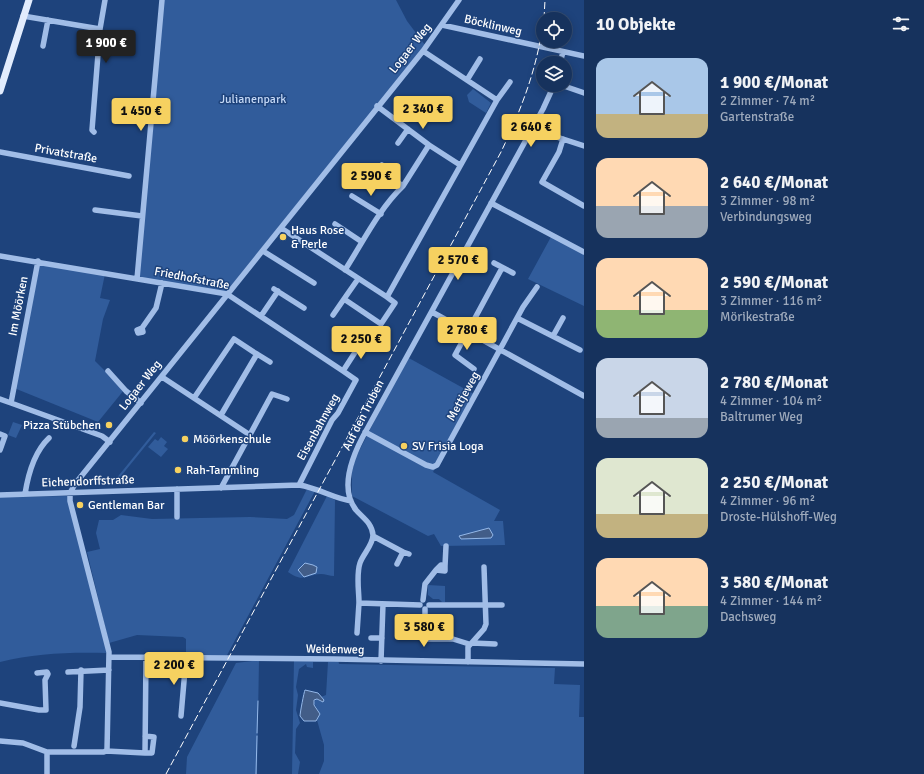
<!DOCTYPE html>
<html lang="de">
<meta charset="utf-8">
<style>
:root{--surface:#16325d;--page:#1f3a63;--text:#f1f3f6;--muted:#9eaabc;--line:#354d72;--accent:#f6d160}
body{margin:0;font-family:Signika,sans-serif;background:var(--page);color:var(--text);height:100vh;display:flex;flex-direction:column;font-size:15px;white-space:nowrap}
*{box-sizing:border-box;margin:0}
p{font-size:13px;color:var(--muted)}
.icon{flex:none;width:22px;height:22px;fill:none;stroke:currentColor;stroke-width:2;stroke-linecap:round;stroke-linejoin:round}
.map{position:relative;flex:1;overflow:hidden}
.details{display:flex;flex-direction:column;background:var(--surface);width:340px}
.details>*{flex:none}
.fabs{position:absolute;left:536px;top:12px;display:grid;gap:8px}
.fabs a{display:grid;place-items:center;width:36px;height:36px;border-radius:50%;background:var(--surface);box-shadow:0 2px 10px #0003,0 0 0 1px var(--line);font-size:20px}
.price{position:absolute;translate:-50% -34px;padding:0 9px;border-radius:4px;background:var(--accent);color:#111;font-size:13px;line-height:26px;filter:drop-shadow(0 1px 2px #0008)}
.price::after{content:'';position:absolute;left:50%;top:24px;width:12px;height:9px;margin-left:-6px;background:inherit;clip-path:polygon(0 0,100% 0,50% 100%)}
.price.active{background:#222;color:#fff}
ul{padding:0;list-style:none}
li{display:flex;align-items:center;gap:12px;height:100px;padding:0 12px}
li span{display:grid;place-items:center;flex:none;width:112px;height:80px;border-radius:12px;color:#555}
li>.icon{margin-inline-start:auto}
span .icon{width:48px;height:48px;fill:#fffc;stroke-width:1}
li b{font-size:17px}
h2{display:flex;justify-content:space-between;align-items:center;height:48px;padding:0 12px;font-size:17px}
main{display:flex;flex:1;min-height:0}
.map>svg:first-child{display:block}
.green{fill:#315c9b}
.water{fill:#425d88;stroke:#94b8e9}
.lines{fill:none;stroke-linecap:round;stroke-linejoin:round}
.stream{stroke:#94b8e9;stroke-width:1}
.minor{stroke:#a1bde7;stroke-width:5.5}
.major{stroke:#e2ecfd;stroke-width:7}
.rail{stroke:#fff;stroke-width:1;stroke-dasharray:7 3;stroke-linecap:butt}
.poi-dot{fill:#f6d160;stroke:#1e437c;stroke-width:1.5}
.labels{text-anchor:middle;stroke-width:3;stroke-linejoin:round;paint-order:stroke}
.street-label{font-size:12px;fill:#fff;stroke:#1e437c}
.park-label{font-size:12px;fill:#c4d8f6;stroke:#1e437c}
.poi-label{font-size:12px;fill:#fff;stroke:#1e437c;text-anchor:start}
</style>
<main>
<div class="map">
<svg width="584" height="774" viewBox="0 0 584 774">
<rect width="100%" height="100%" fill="#1e437c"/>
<!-- green -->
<path class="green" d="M162 0H396L407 21 425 45 226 292 138 277Z
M473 89 491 103 486 113 469 102 467 95Z
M552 235 584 252V306L528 279Z
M40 264 105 274 100 298 110 300 103 319 95 361 124 390 98 422 14 388Z
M407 357 474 394 433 472 500 510 494 521H503L505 545 441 546 434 534 428 536 352 496V472L355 459Z
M13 422 22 425 16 438 8 435Z
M154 432 156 433 117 481 115 480Z
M161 437 167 442 164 446 168 449 161 457 148 447 155 439 158 441Z
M307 489 315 491 226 657 186 655V639L183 637 137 635 109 643 87 552 100 549 96 533 99 520H113L121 515 152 519 250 517 287 519 294 515Z
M68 496 108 653C70 652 36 653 0 662V497Z
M327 496 335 500 334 576C330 576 325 574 321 574 305 575 304 583 288 572Z
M428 585 445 586V602H442L439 599H433L428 595Z
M294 659H338L339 664 555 668 554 684 580 685 579 717H584V774H319L324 761V745L317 720 320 714 314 703 316 699 322 702 324 700 321 697 326 695 328 662H313V668L307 667 306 664 299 669 296 687 298 695 296 710 300 723 296 729 295 753 300 762 298 774H292Z
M259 660 257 774H186L187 757 236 663Z"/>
<!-- water -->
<path class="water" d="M489 528 493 535 491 538 461 539 459 536Z
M305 563 313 565 317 567 316 573 304 577 298 570Z
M305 690 318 693 324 700 323 702 317 699 314 700V705L320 714 316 721H304L300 716C300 713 304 692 305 690Z"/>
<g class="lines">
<!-- stream -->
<path class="stream" d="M257 733 258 701
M256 774 257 736"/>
<!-- minor -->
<path class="minor" d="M23 16 100 29
M442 25 584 56
M43 46 48 20
M560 63 563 52
M467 80 480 59
M561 85 584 93
M497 100 510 82
M377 106 429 145 460 165
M532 129 584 146
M94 132 92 130 100 29 105 0
M563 139 559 152 542 182 584 206
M398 143 408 129
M0 152 129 176
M379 170 403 186
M373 179 382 165
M352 196 381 214
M491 203 584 252
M95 210 142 216
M335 224 362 242
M281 228 387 297 395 303 381 324 344 299 358 279
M263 251 314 283
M0 256 227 294 343 371 356 380 338 413 332 420 299 485
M38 261 11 403 102 436 110 442
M494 263 513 273
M345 270C363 242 379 209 403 186L429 145
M137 279 162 0
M274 289 304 308
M387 297 497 100 423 51
M432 312 584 396
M333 315 344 299
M261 316 278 291
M517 318 580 350
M142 328 137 330 138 333 143 332 142 328 156 308 162 283
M553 336 563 318
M257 354 270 362
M474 369 455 355 502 268
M108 371 126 391 141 403
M343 371 363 340
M162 377 250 435
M194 398 234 339 255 353 257 354 221 415
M0 399 11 403
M365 432 426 465 433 467 437 465 523 307 537 287
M0 434 5 436 0 450
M221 488 272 394 287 399
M25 494C28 475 34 452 49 438
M0 495 299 485C318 488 333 498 351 501
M177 517V489
M373 536 403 552 397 564
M403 552 409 554
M445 566 446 546
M423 600 425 584 436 570 445 571V566L441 565 436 570
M420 605 359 603C359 591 356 575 360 563 363 554 373 545 373 535 372 523 363 518 356 510 338 487 355 450 367 429L543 109 554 85
M429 605H502
M425 609V639H453L469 644
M357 633 359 603
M371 638H382
M472 643 495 644
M109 657 334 659 584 664
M381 661 383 604
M468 662V647L484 629 486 624 484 567
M68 672 109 670
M0 703 39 710H46L45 680 48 674 47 672 37 673
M181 716 186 658
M145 736 154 737 152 753H145L146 657
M0 741 23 743 47 752H104L107 750 109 652 70 501V493L75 484 423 51 459 0
M74 746 80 707 81 670
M106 751 145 753
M47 774V752"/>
<!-- major -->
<path class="major" d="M0 91 29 0"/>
<!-- rail -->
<path class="rail" d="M544 19 545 0
M166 774 501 152C521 110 537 69 543 23"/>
</g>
<!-- markers -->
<g class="poi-dot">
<circle cx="283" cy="237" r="4"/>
<circle cx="109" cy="425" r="4"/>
<circle cx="185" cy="439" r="4"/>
<circle cx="404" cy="446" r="4"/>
<circle cx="178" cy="470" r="4"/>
<circle cx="80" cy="505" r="4"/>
</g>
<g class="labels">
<!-- street labels -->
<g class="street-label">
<text transform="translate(493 25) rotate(13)" y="4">Böcklinweg</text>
<text transform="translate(410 48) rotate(-52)" y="4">Logaer Weg</text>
<text transform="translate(66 153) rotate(10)" y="4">Privatstraße</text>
<text transform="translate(192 278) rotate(11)" y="4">Friedhofstraße</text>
<text transform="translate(18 306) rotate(-79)" y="4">Im Möörken</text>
<text transform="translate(140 385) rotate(-52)" y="4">Logaer Weg</text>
<text transform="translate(463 396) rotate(-61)" y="4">Mettjeweg</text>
<text transform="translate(363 415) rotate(-63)" y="4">Auf den Truben</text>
<text transform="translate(318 427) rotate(-61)" y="4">Eisenbahnweg</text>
<text transform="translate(88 481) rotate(-2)" y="4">Eichendorffstraße</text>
<text transform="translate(335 649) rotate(1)" y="4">Weidenweg</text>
</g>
<!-- park labels -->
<g class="park-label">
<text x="253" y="103">Julianenpark</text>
</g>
<!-- poi labels -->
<g class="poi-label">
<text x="291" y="234">Haus Rose<tspan x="291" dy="14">&amp; Perle</tspan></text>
<text x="101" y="429" text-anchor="end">Pizza Stübchen</text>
<text x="193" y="443">Möörkenschule</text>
<text x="412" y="450">SV Frisia Loga</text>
<text x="186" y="474">Rah-Tammling</text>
<text x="88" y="509">Gentleman Bar</text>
</g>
</g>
</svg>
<div class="fabs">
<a><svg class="icon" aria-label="locate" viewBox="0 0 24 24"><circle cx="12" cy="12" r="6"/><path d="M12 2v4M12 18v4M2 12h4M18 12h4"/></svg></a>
<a><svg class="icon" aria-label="layers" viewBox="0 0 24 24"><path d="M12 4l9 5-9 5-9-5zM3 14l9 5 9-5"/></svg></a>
</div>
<b class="price active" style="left:106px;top:64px">1 900 €</b>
<b class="price" style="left:423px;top:130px">2 340 €</b>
<b class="price" style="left:141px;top:132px">1 450 €</b>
<b class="price" style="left:531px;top:148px">2 640 €</b>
<b class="price" style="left:371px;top:197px">2 590 €</b>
<b class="price" style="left:458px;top:281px">2 570 €</b>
<b class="price" style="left:467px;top:351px">2 780 €</b>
<b class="price" style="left:361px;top:360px">2 250 €</b>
<b class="price" style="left:424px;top:648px">3 580 €</b>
<b class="price" style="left:174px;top:686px">2 200 €</b>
</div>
<section class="details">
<h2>10 Objekte<svg class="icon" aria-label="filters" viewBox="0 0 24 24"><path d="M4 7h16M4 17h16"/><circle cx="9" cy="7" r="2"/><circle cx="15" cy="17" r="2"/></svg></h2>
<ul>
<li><span style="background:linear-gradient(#a9c7e8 70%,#c2b280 0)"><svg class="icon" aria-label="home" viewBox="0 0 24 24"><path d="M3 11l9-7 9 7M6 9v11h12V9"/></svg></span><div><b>1 900 €/Monat</b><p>2 Zimmer · 74 m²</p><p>Gartenstraße</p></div></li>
<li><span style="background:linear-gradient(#ffd9b3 60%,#9aa5b1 0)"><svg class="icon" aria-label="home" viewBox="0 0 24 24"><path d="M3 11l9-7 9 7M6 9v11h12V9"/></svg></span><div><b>2 640 €/Monat</b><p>3 Zimmer · 98 m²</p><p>Verbindungsweg</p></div></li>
<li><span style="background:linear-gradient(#ffd9b3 65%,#8fb573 0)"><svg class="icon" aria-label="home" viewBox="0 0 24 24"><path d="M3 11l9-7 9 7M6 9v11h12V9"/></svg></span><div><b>2 590 €/Monat</b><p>3 Zimmer · 116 m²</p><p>Mörikestraße</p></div></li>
<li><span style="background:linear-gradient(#c9d6e8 75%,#9aa5b1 0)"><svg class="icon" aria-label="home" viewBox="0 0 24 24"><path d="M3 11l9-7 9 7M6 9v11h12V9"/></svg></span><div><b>2 780 €/Monat</b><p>4 Zimmer · 104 m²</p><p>Baltrumer Weg</p></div></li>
<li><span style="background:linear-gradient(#dfe7d0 70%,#c2b280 0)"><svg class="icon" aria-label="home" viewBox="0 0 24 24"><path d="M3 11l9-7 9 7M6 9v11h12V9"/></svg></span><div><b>2 250 €/Monat</b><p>4 Zimmer · 96 m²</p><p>Droste-Hülshoff-Weg</p></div></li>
<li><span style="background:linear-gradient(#ffd9b3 60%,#7fa58c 0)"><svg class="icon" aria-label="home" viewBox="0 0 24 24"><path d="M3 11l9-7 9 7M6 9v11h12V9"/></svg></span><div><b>3 580 €/Monat</b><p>4 Zimmer · 144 m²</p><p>Dachsweg</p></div></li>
</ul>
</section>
</main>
